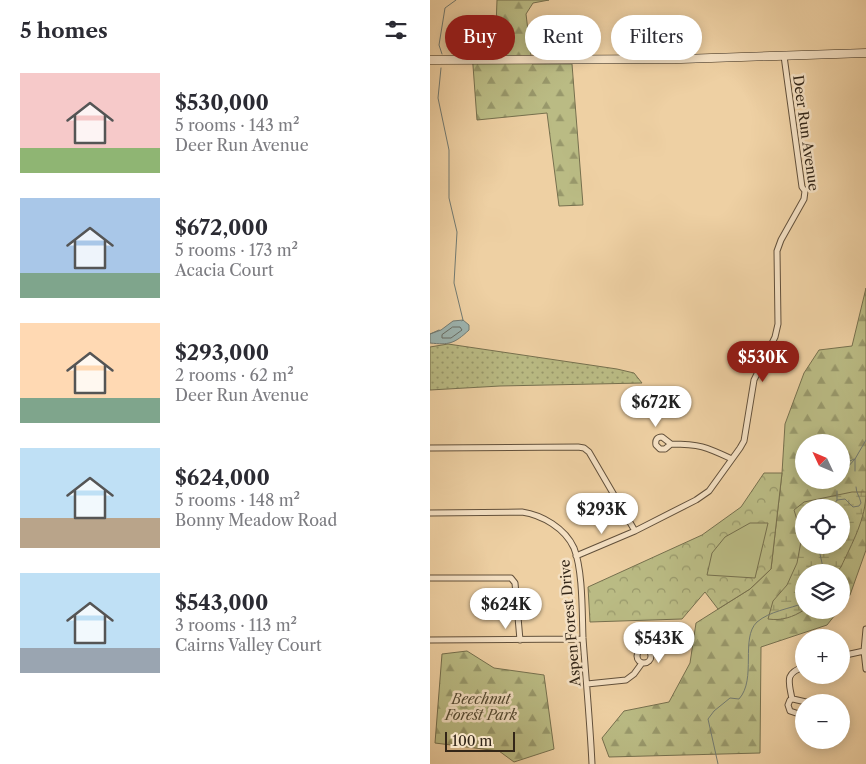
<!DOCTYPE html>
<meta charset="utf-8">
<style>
:root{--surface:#fff;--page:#f7f7f7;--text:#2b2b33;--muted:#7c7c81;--accent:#8f2418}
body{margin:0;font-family:"Libre Caslon Text",serif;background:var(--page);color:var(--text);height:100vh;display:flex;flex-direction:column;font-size:19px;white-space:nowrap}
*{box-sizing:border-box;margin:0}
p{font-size:16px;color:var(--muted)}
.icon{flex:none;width:28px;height:28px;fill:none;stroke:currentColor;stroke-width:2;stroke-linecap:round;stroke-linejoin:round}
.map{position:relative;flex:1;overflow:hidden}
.details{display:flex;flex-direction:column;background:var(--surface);width:430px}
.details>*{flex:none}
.banner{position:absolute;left:15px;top:15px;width:345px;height:45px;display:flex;gap:10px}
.needle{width:32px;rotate:314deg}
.tools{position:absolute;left:365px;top:434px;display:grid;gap:10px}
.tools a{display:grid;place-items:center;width:55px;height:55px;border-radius:50%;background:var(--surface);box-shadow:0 2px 12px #0003;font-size:25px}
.scale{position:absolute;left:15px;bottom:12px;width:70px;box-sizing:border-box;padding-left:5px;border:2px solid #332618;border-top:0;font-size:14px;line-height:18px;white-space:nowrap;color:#332618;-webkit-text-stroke:4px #f4e0c3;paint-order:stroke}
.price{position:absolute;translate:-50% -42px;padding:0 11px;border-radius:18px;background:#fff;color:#222;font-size:16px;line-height:32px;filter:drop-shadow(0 1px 2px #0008)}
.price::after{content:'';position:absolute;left:50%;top:30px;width:15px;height:11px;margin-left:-8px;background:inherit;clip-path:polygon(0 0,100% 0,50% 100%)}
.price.active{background:var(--accent);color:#fff}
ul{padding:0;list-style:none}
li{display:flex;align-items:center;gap:15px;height:125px;padding:0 20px}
li span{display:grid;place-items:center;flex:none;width:140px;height:100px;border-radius:0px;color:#555}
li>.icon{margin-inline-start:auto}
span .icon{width:60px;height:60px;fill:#fffc;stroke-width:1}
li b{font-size:21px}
h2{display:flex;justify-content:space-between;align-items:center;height:60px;padding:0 20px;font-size:21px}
.tag{padding:0 18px;border-radius:22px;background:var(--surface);box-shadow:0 2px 12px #0003;font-size:18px;line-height:45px}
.tag.active{background:var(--accent);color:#fff}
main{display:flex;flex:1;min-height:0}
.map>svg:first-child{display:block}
.grass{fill:url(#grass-dots);stroke:#76704e}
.forest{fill:url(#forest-firs);stroke:#76704e;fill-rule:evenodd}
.wetland{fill:url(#wetland-marsh);stroke:#76704e;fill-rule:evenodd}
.park{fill:url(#park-crowns);stroke:#76704e}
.garden{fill:#babb84;stroke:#76704e}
.water{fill:#9cb4b0;stroke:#727b73}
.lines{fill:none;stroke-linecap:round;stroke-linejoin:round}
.shore{stroke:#686d64;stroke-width:1}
.stream{stroke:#727b73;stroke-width:1}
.minor-casing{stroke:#62503b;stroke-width:7}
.secondary-casing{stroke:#332618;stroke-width:9}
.minor{stroke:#f4e0c3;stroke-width:5}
.secondary{stroke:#f4e0c3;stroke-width:8}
.labels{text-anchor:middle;stroke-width:5;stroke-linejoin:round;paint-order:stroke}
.street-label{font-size:14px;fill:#332618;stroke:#f4e0c3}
.park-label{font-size:14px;font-style:italic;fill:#554b33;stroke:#f4e0c3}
</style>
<main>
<section class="details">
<h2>5 homes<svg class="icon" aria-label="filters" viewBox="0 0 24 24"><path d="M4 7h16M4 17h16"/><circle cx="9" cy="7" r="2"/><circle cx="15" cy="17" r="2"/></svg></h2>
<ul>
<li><span style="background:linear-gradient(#f6c9c9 75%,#8fb573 0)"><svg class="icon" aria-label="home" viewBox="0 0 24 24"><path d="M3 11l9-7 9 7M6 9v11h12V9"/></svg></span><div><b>$530,000</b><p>5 rooms · 143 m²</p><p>Deer Run Avenue</p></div></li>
<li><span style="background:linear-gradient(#a9c7e8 75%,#7fa58c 0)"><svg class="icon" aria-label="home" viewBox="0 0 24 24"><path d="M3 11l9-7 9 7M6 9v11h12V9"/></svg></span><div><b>$672,000</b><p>5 rooms · 173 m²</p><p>Acacia Court</p></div></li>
<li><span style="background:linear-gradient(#ffd9b3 75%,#7fa58c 0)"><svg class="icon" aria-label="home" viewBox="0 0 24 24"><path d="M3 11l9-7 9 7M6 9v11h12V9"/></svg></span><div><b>$293,000</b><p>2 rooms · 62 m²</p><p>Deer Run Avenue</p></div></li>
<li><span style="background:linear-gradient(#bfe0f5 70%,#b9a48a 0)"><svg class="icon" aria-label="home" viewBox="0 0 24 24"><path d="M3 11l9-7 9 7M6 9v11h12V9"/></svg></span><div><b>$624,000</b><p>5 rooms · 148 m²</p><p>Bonny Meadow Road</p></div></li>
<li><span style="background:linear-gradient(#bfe0f5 75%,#9aa5b1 0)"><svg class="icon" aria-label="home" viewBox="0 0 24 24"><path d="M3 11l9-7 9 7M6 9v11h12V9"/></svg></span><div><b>$543,000</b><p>3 rooms · 113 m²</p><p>Cairns Valley Court</p></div></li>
</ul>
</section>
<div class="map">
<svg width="436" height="764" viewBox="0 0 436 764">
<defs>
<pattern id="grass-dots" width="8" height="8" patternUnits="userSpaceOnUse" patternTransform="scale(1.25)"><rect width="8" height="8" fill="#babb84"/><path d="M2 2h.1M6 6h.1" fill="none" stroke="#98986b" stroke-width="1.8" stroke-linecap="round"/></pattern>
<pattern id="forest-firs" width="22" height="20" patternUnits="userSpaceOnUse" patternTransform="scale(1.25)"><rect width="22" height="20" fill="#babb84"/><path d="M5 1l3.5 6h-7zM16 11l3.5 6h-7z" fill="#98986b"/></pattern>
<pattern id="wetland-marsh" width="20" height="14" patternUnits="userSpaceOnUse" patternTransform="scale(1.25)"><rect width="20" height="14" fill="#babb84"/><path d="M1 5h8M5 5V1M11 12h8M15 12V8" fill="none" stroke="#98986b"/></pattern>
<pattern id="park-crowns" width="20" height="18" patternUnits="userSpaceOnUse" patternTransform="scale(1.25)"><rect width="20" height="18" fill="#babb84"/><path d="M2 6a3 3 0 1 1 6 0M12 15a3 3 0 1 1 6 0" fill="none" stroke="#98986b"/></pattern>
</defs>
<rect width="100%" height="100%" fill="#eed0a3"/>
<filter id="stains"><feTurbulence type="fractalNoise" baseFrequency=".004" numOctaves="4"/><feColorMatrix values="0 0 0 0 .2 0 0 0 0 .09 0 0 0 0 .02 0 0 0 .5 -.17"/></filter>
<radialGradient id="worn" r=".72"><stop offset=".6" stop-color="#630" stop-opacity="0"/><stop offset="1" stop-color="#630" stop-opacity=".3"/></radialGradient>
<!-- grass -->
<path class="grass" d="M18 344 187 369 204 373 212 383 70 386 0 390V347Z"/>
<!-- forest -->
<path class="forest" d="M67 0H119L103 3 96 14 102 64H142L153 205 129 206 117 113 47 120 42 52 60 42 66 27Z
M436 288V550L420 595 411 607V572H374V610H409L397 625 331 647 330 753 179 757 172 738 194 711 239 702 260 663 266 623 320 589 341 569 352 473 355 424 374 373 389 350 422 346ZM374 442H411V480H374ZM374 508H411V545H374Z
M37 651 64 668 114 675 124 749 84 762 69 751 5 743 12 654Z"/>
<!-- wetland -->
<path class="wetland" d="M422 492H436C436 519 422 543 411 567L407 572H374V610C363 617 352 621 338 619L343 601 357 585 367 563 372 536 364 510 374 502ZM374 508H411V545H374Z"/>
<!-- park -->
<path class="park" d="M334 473H352L341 569 320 589 288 609 275 592 252 619 160 622 158 587 272 535 311 507Z"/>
<!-- garden -->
<path class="garden" d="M320 523H338L325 578 277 575 282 553 295 537Z"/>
<!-- water -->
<path class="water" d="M33 320 39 325V330C24 344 19 345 0 343V334L11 330 23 321Z"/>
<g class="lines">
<!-- shore -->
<path class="shore" d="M23 327H30L32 330 21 338H12V335Z"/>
<!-- stream -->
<path class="stream" d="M12 54 9 45 15 8 26 0
M11 68 8 98 19 150V198L27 232 24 283 33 320 32 321
M0 334 9 330
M416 463 424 459
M416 469 425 459
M425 471V459L436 440
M407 491V500
M402 508 407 500 415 499 423 507 429 506 431 503C430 497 426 493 426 487
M388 545 394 572
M288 764 278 719 284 711 300 698 309 699C327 679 310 638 327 622 340 611 359 609 374 603"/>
<defs>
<path id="minor" d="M232 437 241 444 235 449H230L226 445C225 440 227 437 232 437Z
M241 444C270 444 276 447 302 459
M0 448 148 447 154 448 159 452 205 531
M0 513 92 512C112 515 135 528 144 548 153 571 152 613 153 638 156 680 160 722 162 764
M146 556 205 531 266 500 279 491 310 448 314 441 324 380 345 337 348 324 347 251 351 240 374 199 375 191 372 187 354 56
M0 578H81L85 583 90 640
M436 629 434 651 436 669
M0 640 153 639
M207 656a7 7 0 1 1 14 0a7 7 0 1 1-14 0Z
M411 656 434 651
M157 684 196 680 204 674 212 663
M362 699C359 682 354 673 374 667
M374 713 369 714 360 711 358 705 360 700 363 699 376 702"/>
<path id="secondary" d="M0 60 251 59 436 53"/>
</defs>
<!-- minor casing -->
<use href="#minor" class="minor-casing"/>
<!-- secondary casing -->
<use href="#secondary" class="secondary-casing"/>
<!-- minor -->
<use href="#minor" class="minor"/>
<!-- secondary -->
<use href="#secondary" class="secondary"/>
</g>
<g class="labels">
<!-- street labels -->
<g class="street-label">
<text transform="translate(376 133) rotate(82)" y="5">Deer Run Avenue</text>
<text transform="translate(140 623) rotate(-95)" y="5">Aspen Forest Drive</text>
</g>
<!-- park labels -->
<g class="park-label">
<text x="51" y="704">Beechnut<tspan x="51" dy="16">Forest Park</tspan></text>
</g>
</g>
<rect width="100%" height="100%" filter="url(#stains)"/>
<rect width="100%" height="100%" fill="url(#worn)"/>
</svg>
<div class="tools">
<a><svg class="needle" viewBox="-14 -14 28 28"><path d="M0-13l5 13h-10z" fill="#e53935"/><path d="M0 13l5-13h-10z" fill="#7c7c81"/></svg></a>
<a><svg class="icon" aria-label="locate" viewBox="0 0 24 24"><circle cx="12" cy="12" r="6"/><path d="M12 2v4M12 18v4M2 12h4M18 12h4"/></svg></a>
<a><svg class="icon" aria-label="layers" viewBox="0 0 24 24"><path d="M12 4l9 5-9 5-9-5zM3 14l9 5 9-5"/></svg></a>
<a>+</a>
<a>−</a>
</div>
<div class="scale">100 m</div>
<b class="price active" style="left:333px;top:383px">$530K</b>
<b class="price" style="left:226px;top:428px">$672K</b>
<b class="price" style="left:172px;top:535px">$293K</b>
<b class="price" style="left:76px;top:630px">$624K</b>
<b class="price" style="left:229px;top:664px">$543K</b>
<div class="banner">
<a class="tag active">Buy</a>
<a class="tag">Rent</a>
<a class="tag">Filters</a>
</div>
</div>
</main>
